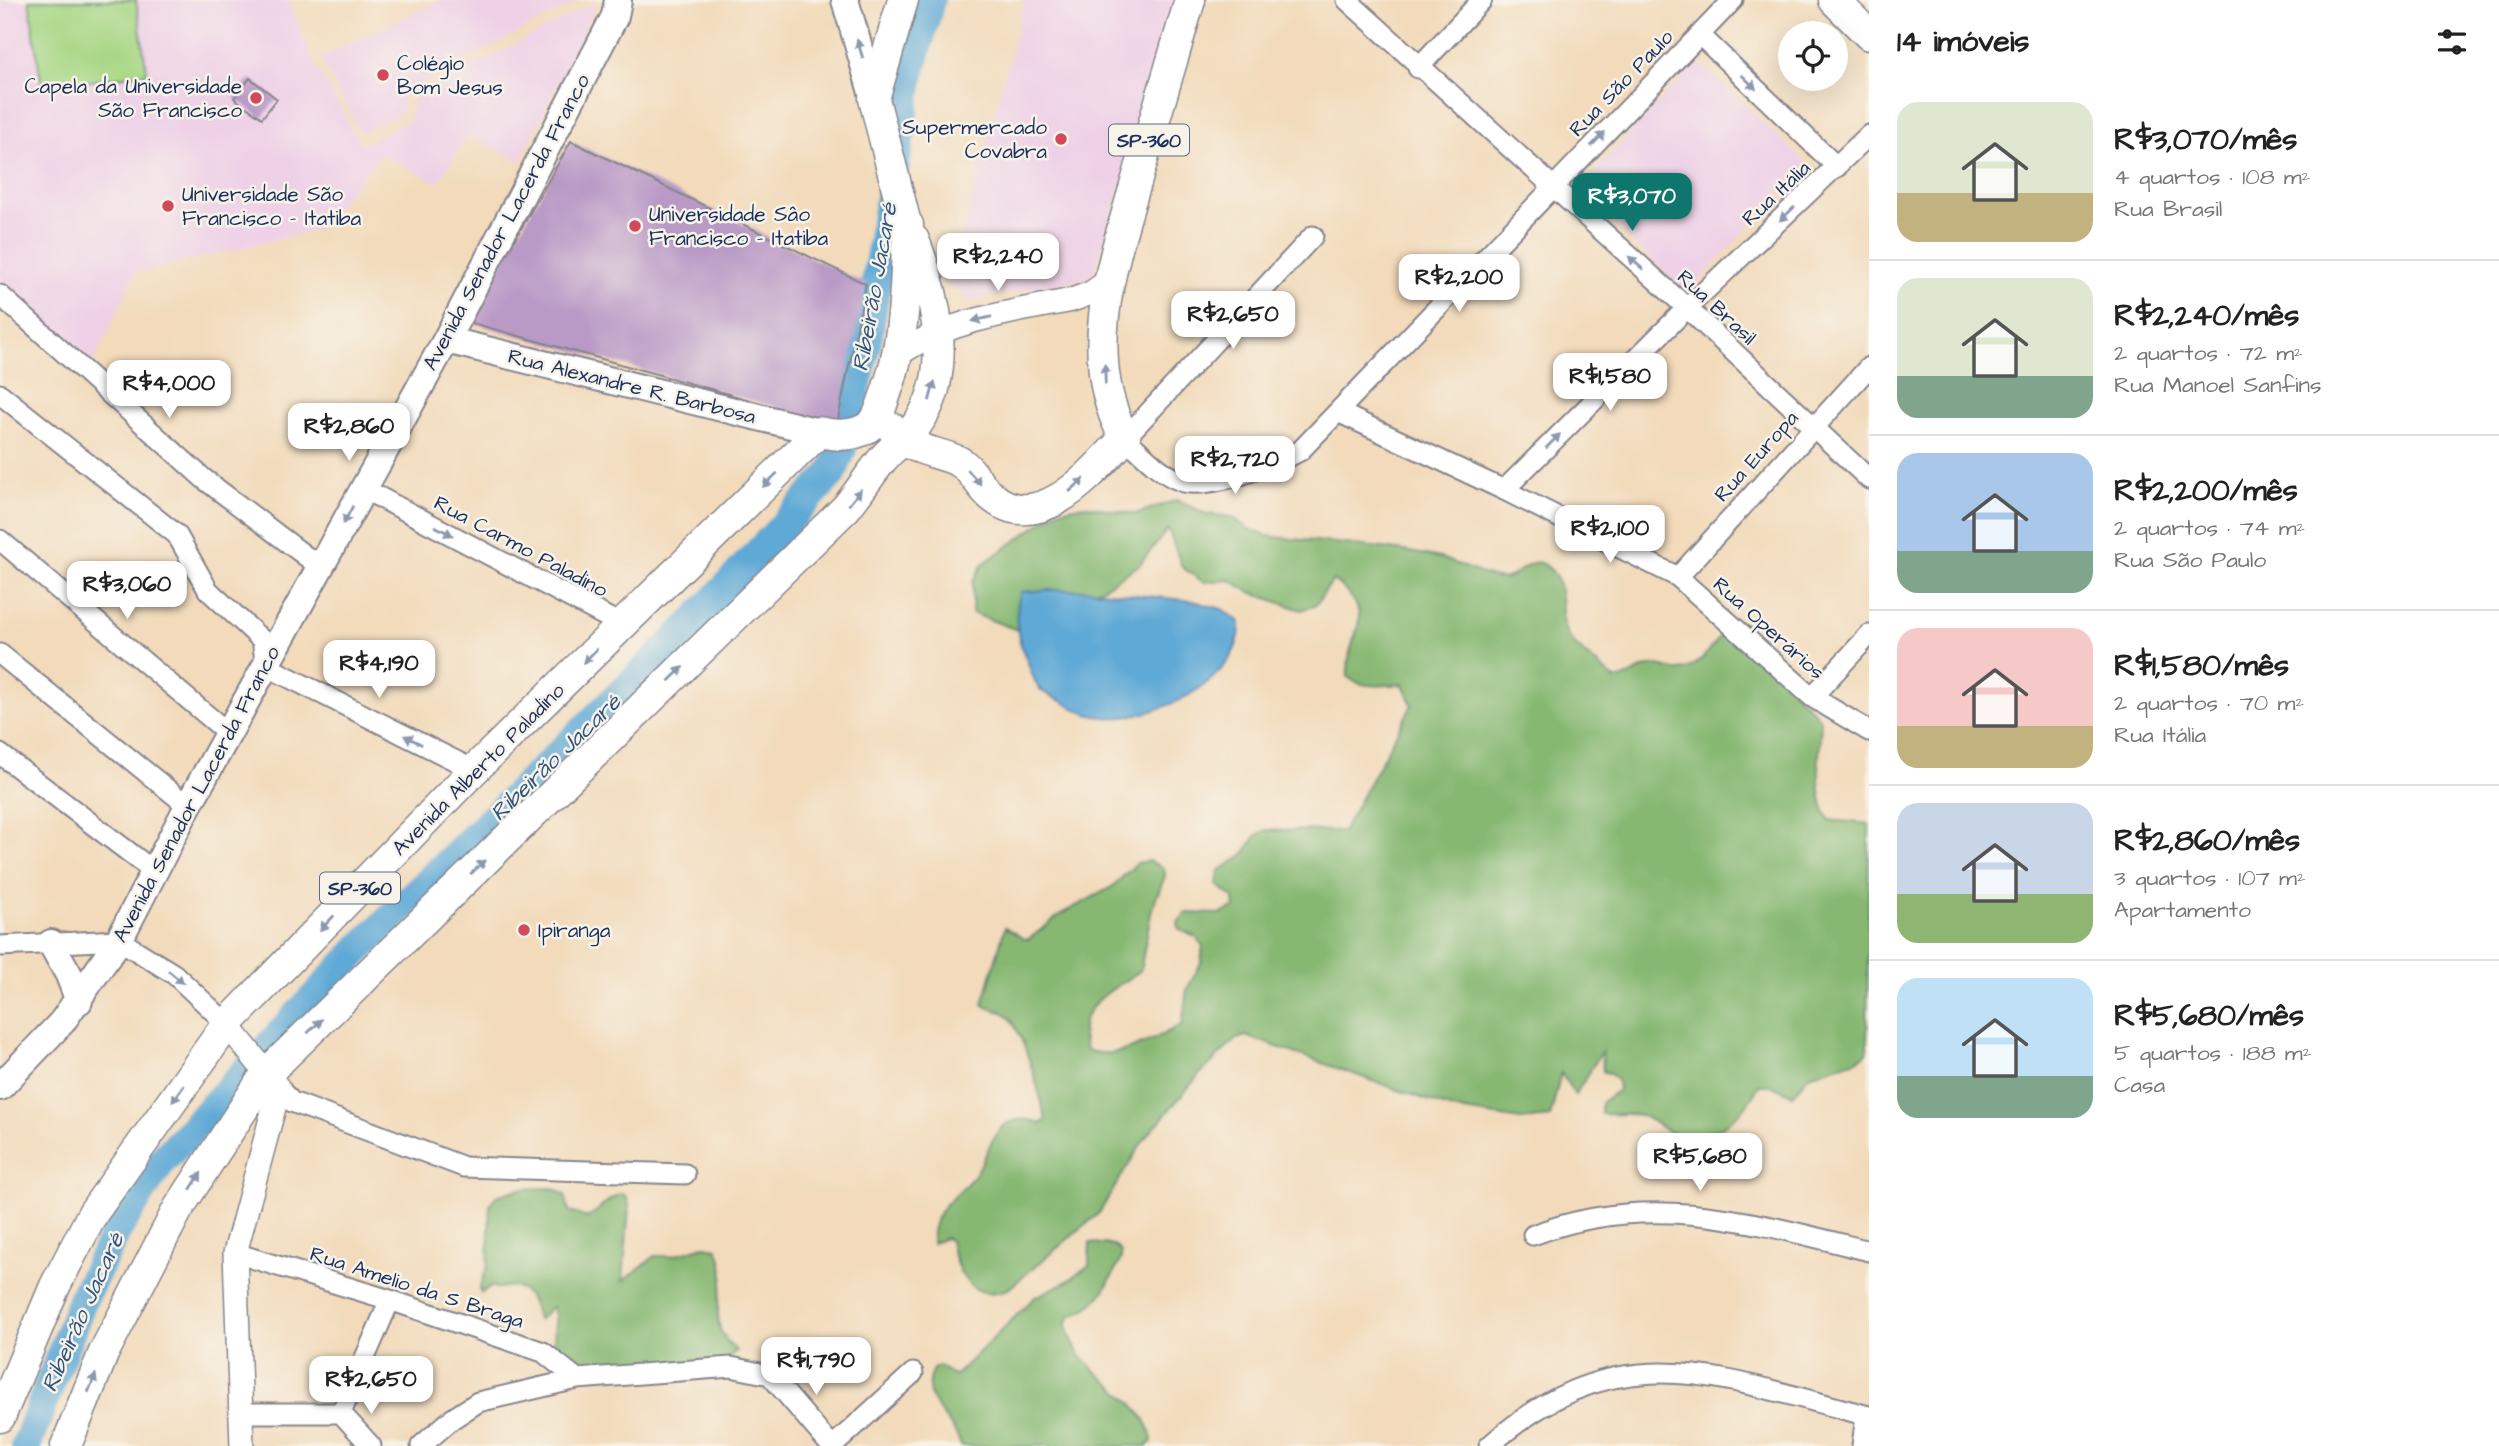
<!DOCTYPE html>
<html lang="pt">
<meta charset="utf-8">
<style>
:root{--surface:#fff;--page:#f2f2f2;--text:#222;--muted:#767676;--line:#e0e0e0;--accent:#0f766e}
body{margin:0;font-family:"Architects Daughter",sans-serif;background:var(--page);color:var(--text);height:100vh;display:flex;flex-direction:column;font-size:26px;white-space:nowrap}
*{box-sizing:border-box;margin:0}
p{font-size:23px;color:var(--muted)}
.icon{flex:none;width:38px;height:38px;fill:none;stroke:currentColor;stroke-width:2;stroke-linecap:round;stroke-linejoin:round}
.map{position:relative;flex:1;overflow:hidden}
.panel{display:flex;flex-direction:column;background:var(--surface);width:630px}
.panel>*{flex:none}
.controls{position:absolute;left:1778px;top:21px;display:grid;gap:14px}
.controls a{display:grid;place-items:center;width:70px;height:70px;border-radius:50%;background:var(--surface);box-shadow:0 7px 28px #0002;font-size:35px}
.price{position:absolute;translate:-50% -60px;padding:0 16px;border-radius:14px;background:#fff;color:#222;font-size:23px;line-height:46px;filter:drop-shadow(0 2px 4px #0008)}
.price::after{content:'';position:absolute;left:50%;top:42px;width:21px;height:16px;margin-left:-10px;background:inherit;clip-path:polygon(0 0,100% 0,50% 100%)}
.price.on{background:var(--accent);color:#fff}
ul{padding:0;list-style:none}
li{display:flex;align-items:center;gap:21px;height:175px;padding:0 28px}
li+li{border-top:2px solid var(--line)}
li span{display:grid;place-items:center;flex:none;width:196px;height:140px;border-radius:21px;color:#555}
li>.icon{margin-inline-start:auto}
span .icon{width:84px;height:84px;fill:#fffc;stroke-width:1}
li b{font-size:30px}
h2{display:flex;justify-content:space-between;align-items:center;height:84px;padding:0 28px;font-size:30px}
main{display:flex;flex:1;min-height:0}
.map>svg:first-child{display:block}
.built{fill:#eed0e7}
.green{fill:#a8d785;stroke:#628372;stroke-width:2}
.forest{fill:#86b872;stroke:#507468;stroke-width:2}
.water{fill:#5ea9d6;stroke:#3c6c9a;stroke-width:2}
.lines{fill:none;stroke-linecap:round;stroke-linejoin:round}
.river{stroke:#5ea9d6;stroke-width:30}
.building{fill:#b999c6}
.minor-casing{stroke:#86848c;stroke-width:23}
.tertiary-casing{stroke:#86848c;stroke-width:26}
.secondary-casing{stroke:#86848c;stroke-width:30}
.primary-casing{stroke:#86848c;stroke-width:33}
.minor{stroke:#fff;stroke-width:19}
.tertiary{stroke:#fff;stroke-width:23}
.secondary{stroke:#fff;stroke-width:26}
.primary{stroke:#fff;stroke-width:30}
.oneway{fill:#8d97ae}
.poi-dot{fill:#d1495b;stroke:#f7f3e8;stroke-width:2.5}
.labels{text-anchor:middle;stroke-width:5;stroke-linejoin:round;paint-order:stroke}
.shield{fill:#f7f3e8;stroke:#5d6a87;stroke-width:2}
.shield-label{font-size:19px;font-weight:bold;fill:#1b2f5e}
.poi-label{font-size:21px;fill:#1b2f5e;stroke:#f7f3e8;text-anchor:start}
.street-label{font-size:21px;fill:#1b2f5e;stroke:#f7f3e8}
.water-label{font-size:23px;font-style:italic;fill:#2f5482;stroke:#f7f3e8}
</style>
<main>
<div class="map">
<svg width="1869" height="1446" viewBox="0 0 1869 1446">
<rect width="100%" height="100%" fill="#f7f3e8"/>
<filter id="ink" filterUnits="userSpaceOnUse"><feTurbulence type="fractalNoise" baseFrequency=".0143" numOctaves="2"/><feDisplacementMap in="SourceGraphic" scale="14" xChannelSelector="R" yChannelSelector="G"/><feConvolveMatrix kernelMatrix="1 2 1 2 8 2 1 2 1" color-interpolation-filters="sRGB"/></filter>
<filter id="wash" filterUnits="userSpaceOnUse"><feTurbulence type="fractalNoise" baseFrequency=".00686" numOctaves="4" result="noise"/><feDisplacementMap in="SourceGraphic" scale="28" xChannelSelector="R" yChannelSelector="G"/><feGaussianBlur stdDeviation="1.57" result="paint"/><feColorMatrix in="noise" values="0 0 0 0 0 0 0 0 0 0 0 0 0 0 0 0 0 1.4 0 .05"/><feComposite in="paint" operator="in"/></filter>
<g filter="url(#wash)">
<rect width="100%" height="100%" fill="#f2daba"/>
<!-- built -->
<path class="built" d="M0 0H288L311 56 361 145 410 119 413 97 598 1 520 162 468 134 438 183 381 154 317 230 135 273 88 374 0 289Z
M440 0H581L404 92 403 112 361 133 320 58Z
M1025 0H1176L1093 277 967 301 949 284Z
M1697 61 1807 163 1688 293 1577 191Z"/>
<!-- green -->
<path class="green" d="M29 0H136L147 73 42 88Z"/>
<!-- forest -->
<path class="forest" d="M1177 500 1206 514 1232 517 1249 529 1267 536C1323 543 1381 545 1436 557 1457 562 1476 574 1496 578 1519 584 1530 547 1551 570 1568 588 1556 616 1568 636 1579 652 1601 666 1615 680 1629 678 1637 670 1650 666 1659 664 1669 670 1677 670 1698 671 1711 648 1722 633L1731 630 1742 636 1821 720C1820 746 1813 799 1830 820L1869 824 1867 1053 1859 1059 1809 1075 1793 1095 1770 1085H1759C1746 1113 1711 1145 1678 1136 1664 1132 1653 1118 1639 1115 1628 1113 1613 1115 1601 1114V1103L1618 1090 1617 1080 1610 1073 1603 1072 1602 1051 1575 1095 1561 1073 1550 1117 1521 1120 1452 1109 1246 1036 1236 1039 1198 1076 1143 1141 1099 1213 1008 1289C971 1303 957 1274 950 1241L946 1238 932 1243C933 1205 954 1200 974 1176 985 1162 989 1140 1001 1128 1013 1116 1028 1119 1042 1123L1046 1120C1041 1098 1023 1029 1007 1015 1000 1008 989 1012 983 1004L1005 927 1024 939H1029L1061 914 1112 887 1137 863 1149 861 1164 868 1165 876 1152 908 1140 971C1112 990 1069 1010 1087 1050 1118 1062 1153 1038 1182 1025L1187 989 1201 963 1203 946 1197 938 1179 929 1178 922 1186 913 1219 914 1235 908 1234 898 1217 885 1219 871 1243 855 1256 836 1266 830 1343 831 1412 705 1403 684C1387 685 1361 689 1348 677 1345 630 1383 618 1333 580L1315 606 1301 610 1250 592 1230 580 1203 582 1182 567 1168 529 1139 565 1104 587 1073 601 1028 634 972 613 973 581 983 564 1059 510 1084 505 1135 514Z
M552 1188 565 1195 569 1211 586 1218C601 1211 606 1198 622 1194L627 1197 629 1206 623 1281 655 1256H672L704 1246 717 1248C732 1280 712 1299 720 1329 722 1337 731 1345 736 1351L724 1363 632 1373 588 1368 567 1360 554 1347 555 1314 552 1307 538 1320C532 1297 523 1280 497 1289L493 1286 481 1293 479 1289 488 1265 490 1204 496 1196 519 1189Z
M1090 1243 1114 1245 1121 1252V1259C1106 1286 1101 1306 1070 1316L1066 1325C1070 1335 1074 1347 1080 1355 1099 1380 1151 1407 1152 1441L1147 1446H961C954 1418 916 1401 933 1369L939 1366 952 1375 957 1374 1035 1297 1068 1281 1089 1265Z"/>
<!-- water -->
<path class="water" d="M1048 590H1091L1193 601 1222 609 1240 622C1243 682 1148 726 1096 716 1083 714 1073 708 1062 701 1055 698 1044 694 1039 688 1033 680 1030 667 1026 658 1016 636 1013 615 1021 592Z"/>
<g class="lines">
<!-- river -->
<path class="river" d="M26 1446 83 1298 117 1230 161 1162 359 949 691 625 832 473 841 451 867 341 909 78 930 0"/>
</g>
<g id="blocks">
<!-- building -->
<path class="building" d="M250 78 277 99 262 118 234 98Z
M571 141 866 284 837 424 468 322Z"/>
</g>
</g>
<g filter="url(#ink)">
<use href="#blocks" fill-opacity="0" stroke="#86848c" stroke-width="2"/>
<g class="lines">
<defs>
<path id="minor" d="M1347 0 1687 308 1869 479
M1700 35 1837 167
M1418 68 1482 0
M1313 236 1125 438C1142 453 1159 473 1181 481 1207 491 1276 464 1300 451L1733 0
M0 295 204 479 320 567
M0 394 177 535 208 590 262 640 266 666 474 770
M1338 412 1504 490 1678 577 1812 697 1869 731
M362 488 622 625
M1504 490 1687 308 1869 135
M0 540 228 733
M1678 577 1869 367
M0 654 188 806
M1812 697 1869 635
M0 754 155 872
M0 946 119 940 174 974 227 1024
M279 1089 292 1102 464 1167 685 1174
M1533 1235C1649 1190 1754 1222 1869 1251
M235 1253 390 1300 543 1352 577 1379
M241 1413H341
M341 1413 390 1300
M341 1413 371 1446
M421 1446 452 1419 478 1402 577 1379 731 1367 770 1375 831 1446
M833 1446 913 1373
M1489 1446C1619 1330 1720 1378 1869 1416
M1862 1446 1866 1416"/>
<path id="tertiary" d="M898 355C948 319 1014 312 1072 300L1091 293 1108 281
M227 1024 279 1089 235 1253 242 1446"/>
<path id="secondary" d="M845 0 874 99
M446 340 819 432
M51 943 69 975 79 1001
M0 1087 62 1022 119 940 188 806 446 340 615 16 618 0"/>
<path id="primary" d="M903 0 874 99 911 243
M1834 0 1869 35
M892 428C906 450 936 451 958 461 972 468 979 486 991 496 1040 538 1094 470 1125 438 1076 352 1118 246 1143 159 1159 106 1174 53 1190 0
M0 1417 55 1286 93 1213 227 1024 474 770 819 432C836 436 856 437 871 425 879 418 881 406 885 396 906 341 905 283 908 225
M66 1446 104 1352 178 1209 266 1074 846 508C859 492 869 476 882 460 894 445 912 435 922 417 953 366 935 292 914 240"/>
</defs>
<!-- minor casing -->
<use href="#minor" class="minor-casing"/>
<!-- tertiary casing -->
<use href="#tertiary" class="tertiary-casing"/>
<!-- secondary casing -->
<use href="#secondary" class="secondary-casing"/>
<!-- primary casing -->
<use href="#primary" class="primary-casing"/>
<!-- minor -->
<use href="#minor" class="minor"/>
<!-- tertiary -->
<use href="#tertiary" class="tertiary"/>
<!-- secondary -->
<use href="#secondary" class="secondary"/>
<!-- primary -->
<use href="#primary" class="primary"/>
</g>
<!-- one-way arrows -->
<defs><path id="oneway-solid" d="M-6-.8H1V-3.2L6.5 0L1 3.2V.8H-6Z" transform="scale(1.75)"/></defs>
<g class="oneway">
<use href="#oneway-solid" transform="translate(860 49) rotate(-107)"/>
<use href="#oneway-solid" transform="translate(1749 82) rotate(44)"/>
<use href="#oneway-solid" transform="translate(1598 139) rotate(-46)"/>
<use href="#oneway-solid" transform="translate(1787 214) rotate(137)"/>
<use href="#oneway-solid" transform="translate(1636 263) rotate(-138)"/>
<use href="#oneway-solid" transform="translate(982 319) rotate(167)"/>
<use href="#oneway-solid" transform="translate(1105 374) rotate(-92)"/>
<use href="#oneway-solid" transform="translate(932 391) rotate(-75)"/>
<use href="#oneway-solid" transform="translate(1553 441) rotate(-45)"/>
<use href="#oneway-solid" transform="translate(974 477) rotate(48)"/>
<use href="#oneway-solid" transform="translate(770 480) rotate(136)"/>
<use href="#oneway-solid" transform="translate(1077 485) rotate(-41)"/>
<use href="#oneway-solid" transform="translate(855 497) rotate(-52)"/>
<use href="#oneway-solid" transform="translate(348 515) rotate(118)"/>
<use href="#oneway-solid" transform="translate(444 531) rotate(28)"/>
<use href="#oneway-solid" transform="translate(590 656) rotate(135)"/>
<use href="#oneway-solid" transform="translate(676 674) rotate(-44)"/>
<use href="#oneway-solid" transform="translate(413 740) rotate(-153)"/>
<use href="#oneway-solid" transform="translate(478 867) rotate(-44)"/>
<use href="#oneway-solid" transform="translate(327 923) rotate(134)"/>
<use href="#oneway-solid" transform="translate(176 977) rotate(39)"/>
<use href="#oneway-solid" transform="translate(315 1026) rotate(-44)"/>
<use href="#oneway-solid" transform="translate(178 1094) rotate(125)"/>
<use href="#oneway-solid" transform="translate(196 1181) rotate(-57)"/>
<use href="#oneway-solid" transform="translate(92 1383) rotate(-68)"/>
</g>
</g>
<!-- markers -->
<g class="poi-dot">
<circle cx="383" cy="75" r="7"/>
<circle cx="256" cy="98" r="7"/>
<circle cx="1061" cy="139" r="7"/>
<circle cx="168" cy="206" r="7"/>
<circle cx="635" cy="226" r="7"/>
<circle cx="524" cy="930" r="7"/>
</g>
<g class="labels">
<!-- shield labels -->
<g class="shield">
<rect x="1109" y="124.5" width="80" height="31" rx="5"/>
<rect x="320" y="872.5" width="80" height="31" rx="5"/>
</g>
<g class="shield-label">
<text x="1149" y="147">SP-360</text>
<text x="360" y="895">SP-360</text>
</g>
<!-- poi labels -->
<g class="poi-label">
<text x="397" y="70">Colégio<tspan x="397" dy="24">Bom Jesus</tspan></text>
<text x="242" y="93" text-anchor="end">Capela da Universidade<tspan x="242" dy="24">São Francisco</tspan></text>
<text x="1047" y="134" text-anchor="end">Supermercado<tspan x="1047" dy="24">Covabra</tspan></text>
<text x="182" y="201">Universidade São<tspan x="182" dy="24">Francisco - Itatiba</tspan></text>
<text x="649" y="221">Universidade Sâo<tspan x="649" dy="24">Francisco - Itatiba</tspan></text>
<text x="538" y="937">Ipiranga</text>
</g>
<!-- street labels -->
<g class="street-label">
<text transform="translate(1621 83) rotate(-46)" y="7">Rua São Paulo</text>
<text transform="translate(1776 193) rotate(-43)" y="7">Rua Itália</text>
<text transform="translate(506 222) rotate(-62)" y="7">Avenida Senador Lacerda Franco</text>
<text transform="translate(1717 307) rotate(43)" y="7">Rua Brasil</text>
<text transform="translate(632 386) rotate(14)" y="7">Rua Alexandre R. Barbosa</text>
<text transform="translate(1756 456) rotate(-48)" y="7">Rua Europa</text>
<text transform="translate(521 546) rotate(28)" y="7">Rua Carmo Paladino</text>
<text transform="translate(1769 628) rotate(42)" y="7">Rua Operários</text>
<text transform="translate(478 769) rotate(-45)" y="7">Avenida Alberto Paladino</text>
<text transform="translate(196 794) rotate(-62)" y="7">Avenida Senador Lacerda Franco</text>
<text transform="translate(417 1287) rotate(18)" y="7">Rua Amelio da S Braga</text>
</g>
<!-- water labels -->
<g class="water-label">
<text transform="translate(874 287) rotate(-80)" y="8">Ribeirão Jacaré</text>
<text transform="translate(555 757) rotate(-44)" y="8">Ribeirão Jacaré</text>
<text transform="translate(82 1312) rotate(-66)" y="8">Ribeirão Jacaré</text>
</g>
</g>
</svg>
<div class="controls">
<a><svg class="icon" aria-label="locate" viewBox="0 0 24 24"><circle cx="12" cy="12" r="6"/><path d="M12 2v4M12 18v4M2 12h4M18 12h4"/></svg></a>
</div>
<b class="price on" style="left:1632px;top:233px">R$3,070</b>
<b class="price" style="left:998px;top:293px">R$2,240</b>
<b class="price" style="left:1459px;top:314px">R$2,200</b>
<b class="price" style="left:1233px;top:351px">R$2,650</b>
<b class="price" style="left:1610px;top:413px">R$1,580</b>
<b class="price" style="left:169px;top:420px">R$4,000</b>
<b class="price" style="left:349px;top:463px">R$2,860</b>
<b class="price" style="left:1235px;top:496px">R$2,720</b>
<b class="price" style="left:1610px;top:565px">R$2,100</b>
<b class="price" style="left:127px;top:621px">R$3,060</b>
<b class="price" style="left:379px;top:700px">R$4,190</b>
<b class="price" style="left:1700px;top:1193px">R$5,680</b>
<b class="price" style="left:816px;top:1397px">R$1,790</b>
<b class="price" style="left:371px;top:1416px">R$2,650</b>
</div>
<section class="panel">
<h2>14 imóveis<svg class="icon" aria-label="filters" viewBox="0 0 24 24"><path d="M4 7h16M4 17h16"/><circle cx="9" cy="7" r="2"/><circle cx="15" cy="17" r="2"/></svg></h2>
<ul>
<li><span style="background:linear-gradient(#dfe7d0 65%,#c2b280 0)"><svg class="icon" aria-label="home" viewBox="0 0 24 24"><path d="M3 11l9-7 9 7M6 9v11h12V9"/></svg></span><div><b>R$3,070/mês</b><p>4 quartos · 108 m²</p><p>Rua Brasil</p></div></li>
<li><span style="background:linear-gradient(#dfe7d0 70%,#7fa58c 0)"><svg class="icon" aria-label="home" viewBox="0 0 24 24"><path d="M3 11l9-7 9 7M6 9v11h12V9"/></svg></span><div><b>R$2,240/mês</b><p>2 quartos · 72 m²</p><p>Rua Manoel Sanfins</p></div></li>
<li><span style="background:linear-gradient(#a9c7e8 70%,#7fa58c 0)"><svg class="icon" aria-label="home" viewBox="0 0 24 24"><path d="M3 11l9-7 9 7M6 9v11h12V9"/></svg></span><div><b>R$2,200/mês</b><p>2 quartos · 74 m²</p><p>Rua São Paulo</p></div></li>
<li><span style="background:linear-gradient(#f6c9c9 70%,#c2b280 0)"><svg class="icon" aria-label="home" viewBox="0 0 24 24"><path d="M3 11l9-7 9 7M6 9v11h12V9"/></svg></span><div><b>R$1,580/mês</b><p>2 quartos · 70 m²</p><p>Rua Itália</p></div></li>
<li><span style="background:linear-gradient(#c9d6e8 65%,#8fb573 0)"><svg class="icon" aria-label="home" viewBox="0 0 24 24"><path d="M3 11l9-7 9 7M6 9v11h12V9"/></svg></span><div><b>R$2,860/mês</b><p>3 quartos · 107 m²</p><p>Apartamento</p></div></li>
<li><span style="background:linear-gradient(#bfe0f5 70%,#7fa58c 0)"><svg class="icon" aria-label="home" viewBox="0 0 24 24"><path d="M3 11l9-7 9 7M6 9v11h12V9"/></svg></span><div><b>R$5,680/mês</b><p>5 quartos · 188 m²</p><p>Casa</p></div></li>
</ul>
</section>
</main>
